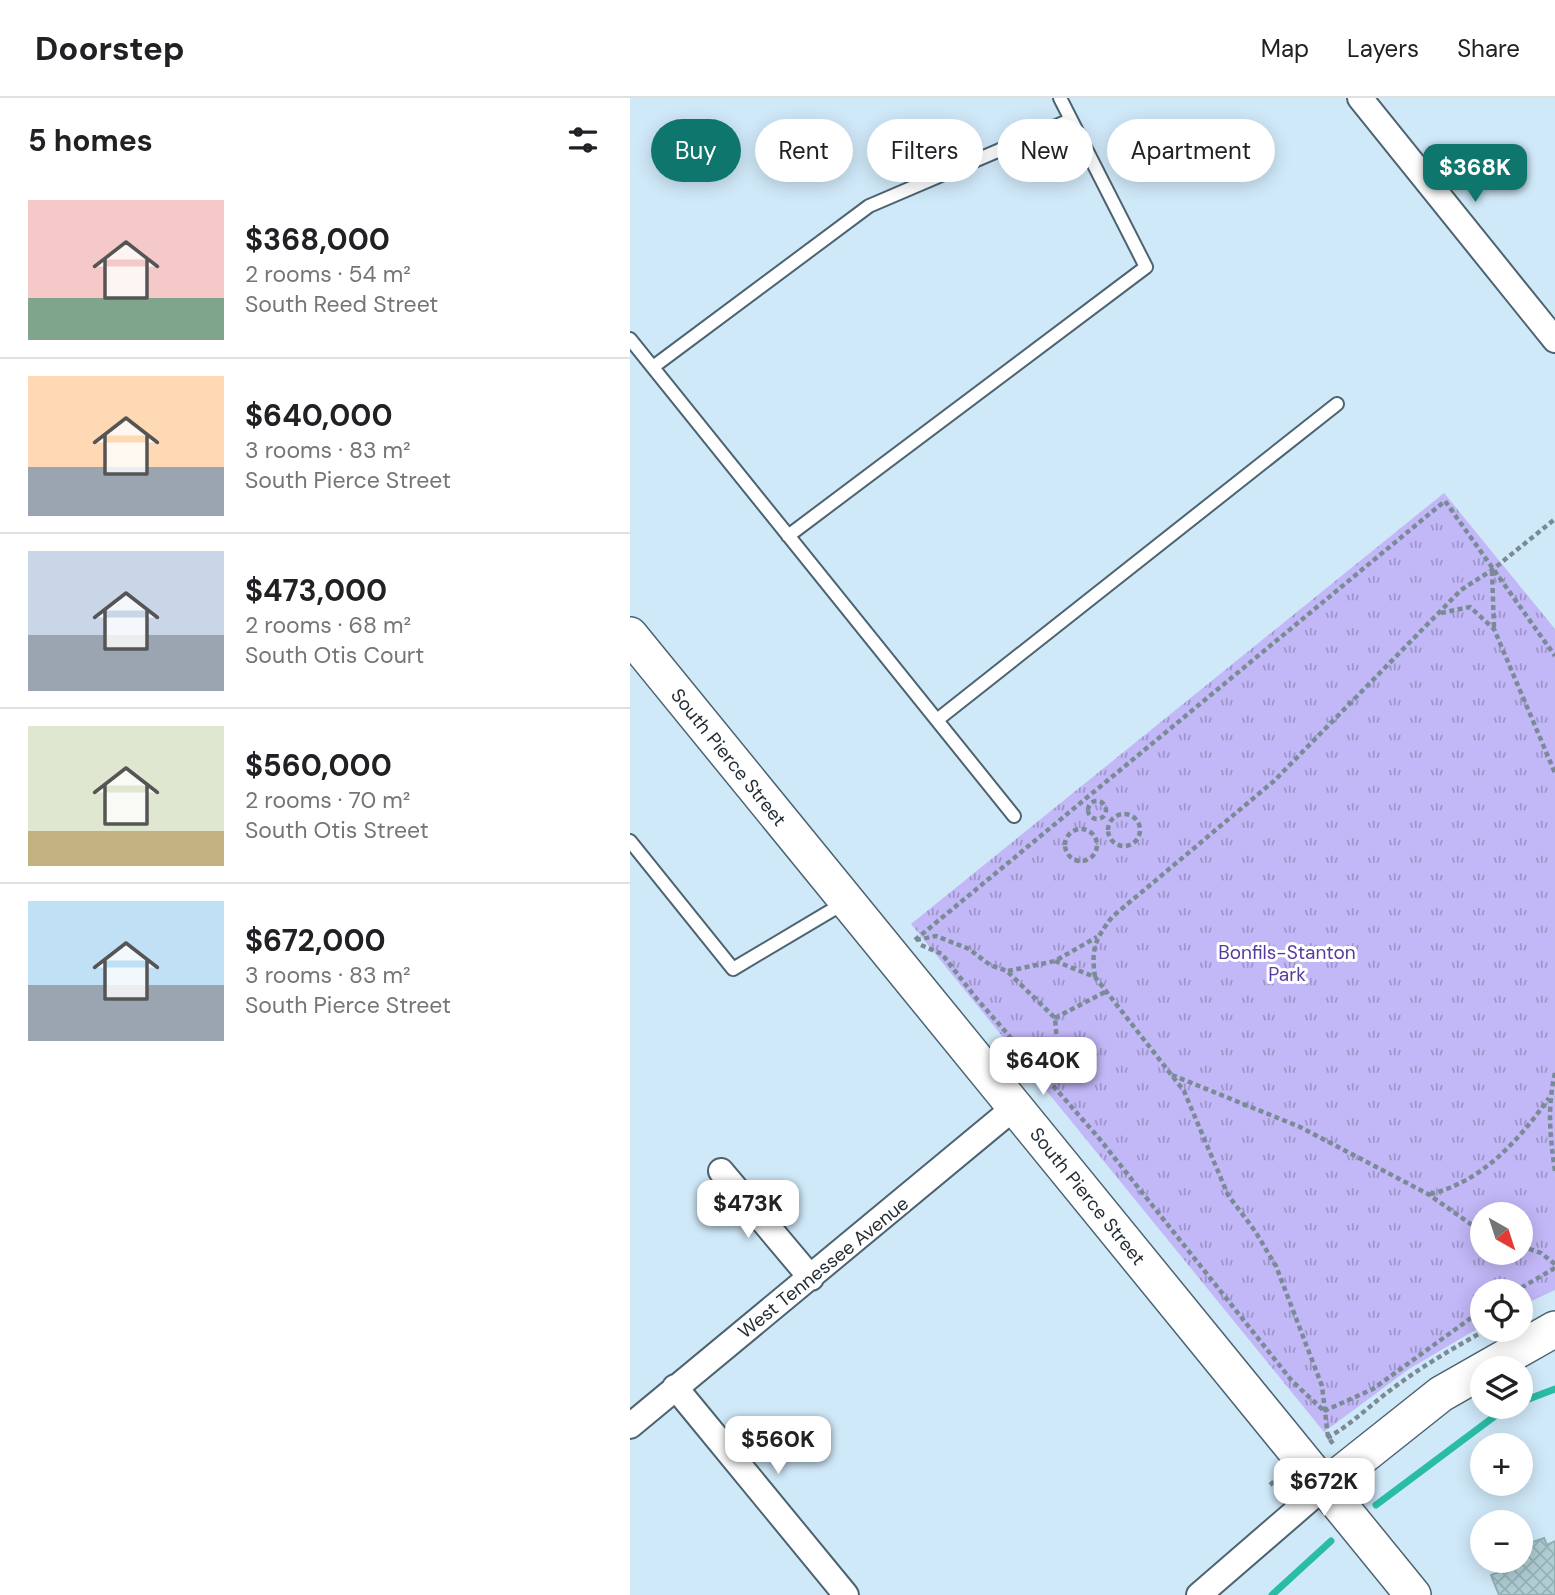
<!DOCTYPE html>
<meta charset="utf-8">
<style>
:root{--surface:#fff;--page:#f6f6f6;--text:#202124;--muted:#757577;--line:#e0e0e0;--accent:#0f766e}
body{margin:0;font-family:"DM Sans",sans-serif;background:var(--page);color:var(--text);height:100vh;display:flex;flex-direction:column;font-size:26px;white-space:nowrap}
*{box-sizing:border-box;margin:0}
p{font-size:23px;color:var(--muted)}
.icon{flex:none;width:38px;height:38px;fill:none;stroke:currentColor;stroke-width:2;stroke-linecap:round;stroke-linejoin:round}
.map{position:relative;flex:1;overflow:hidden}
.sheet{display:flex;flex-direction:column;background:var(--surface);width:630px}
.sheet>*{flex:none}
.hud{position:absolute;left:21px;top:21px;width:665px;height:63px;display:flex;gap:14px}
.needle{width:46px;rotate:141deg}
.buttons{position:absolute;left:840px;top:1104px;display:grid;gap:14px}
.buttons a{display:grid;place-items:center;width:63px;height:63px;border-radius:50%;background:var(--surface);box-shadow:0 4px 18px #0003;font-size:35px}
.price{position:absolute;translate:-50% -60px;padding:0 16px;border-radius:14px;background:#fff;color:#222;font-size:23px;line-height:46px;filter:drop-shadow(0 2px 4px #0008)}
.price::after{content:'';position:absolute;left:50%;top:42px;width:21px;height:16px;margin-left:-10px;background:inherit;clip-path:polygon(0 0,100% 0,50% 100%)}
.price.selected{background:var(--accent);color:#fff}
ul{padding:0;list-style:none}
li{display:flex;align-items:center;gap:21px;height:175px;padding:0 28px}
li+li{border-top:2px solid var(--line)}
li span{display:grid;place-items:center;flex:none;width:196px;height:140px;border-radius:0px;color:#555}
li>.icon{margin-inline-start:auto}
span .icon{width:84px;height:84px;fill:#fffc;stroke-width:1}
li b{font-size:30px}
h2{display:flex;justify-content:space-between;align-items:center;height:84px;padding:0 28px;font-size:30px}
.chip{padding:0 24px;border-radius:32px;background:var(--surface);box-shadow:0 4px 18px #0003;font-size:24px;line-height:63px}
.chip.selected{background:var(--accent);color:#fff}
header{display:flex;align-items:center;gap:42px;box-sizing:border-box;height:98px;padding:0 35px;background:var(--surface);border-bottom:2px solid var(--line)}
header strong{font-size:33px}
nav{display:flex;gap:38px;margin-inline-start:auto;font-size:24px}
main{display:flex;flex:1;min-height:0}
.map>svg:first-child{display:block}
.park{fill:url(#park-tufts);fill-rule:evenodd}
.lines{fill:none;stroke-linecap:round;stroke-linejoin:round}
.stream{stroke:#2abda6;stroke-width:7}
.building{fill:url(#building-cross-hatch);stroke:#90afb4;stroke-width:2}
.lane-casing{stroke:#4d6371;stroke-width:16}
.street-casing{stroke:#4d6371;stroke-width:28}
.secondary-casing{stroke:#4d6371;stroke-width:38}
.path{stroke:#7a8b96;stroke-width:4.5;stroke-dasharray:5 3.5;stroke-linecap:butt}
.lane{stroke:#fff;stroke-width:12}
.street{stroke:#fff;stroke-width:24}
.secondary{stroke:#fff;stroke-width:35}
.labels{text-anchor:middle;stroke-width:6;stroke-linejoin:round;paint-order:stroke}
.street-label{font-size:19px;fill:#242e34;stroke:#fff}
.park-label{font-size:19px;fill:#573a9d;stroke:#fff}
</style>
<header>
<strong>Doorstep</strong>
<nav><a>Map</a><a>Layers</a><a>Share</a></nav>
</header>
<main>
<section class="sheet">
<h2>5 homes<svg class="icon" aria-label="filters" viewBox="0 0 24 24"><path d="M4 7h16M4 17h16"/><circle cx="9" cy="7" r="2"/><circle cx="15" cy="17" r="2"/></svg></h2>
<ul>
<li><span style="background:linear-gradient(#f6c9c9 70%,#7fa58c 0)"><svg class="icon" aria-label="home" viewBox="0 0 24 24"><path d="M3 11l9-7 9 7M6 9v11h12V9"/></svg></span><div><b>$368,000</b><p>2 rooms · 54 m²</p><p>South Reed Street</p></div></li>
<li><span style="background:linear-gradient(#ffd9b3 65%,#9aa5b1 0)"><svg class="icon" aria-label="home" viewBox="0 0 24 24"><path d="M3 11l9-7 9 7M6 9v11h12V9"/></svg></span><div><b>$640,000</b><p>3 rooms · 83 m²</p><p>South Pierce Street</p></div></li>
<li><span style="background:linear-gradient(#c9d6e8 60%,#9aa5b1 0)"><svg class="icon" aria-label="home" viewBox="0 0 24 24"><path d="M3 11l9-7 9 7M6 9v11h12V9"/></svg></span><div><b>$473,000</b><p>2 rooms · 68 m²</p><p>South Otis Court</p></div></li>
<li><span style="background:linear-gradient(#dfe7d0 75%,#c2b280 0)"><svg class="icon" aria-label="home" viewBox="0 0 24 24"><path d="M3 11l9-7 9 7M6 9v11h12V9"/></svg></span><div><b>$560,000</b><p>2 rooms · 70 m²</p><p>South Otis Street</p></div></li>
<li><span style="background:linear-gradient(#bfe0f5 60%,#9aa5b1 0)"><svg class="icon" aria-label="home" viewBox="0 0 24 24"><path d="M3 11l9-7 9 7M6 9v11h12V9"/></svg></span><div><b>$672,000</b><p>3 rooms · 83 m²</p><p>South Pierce Street</p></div></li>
</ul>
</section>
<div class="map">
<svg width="925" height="1497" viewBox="0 0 925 1497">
<defs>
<pattern id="park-tufts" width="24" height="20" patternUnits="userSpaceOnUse" patternTransform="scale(1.75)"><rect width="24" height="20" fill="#c2b7f7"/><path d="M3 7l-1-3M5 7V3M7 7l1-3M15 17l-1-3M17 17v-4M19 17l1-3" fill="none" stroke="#9d95c9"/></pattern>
<pattern id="building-cross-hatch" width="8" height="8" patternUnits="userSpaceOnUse" patternTransform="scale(1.75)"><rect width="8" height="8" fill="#aeced3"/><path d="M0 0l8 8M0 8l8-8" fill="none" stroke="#96b1b6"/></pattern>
</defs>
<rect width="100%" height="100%" fill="#d0e9f9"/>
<!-- park -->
<path class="park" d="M814 395 925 531V1192L891 1208V1194H852V1228L779 1271 694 1334 281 826ZM852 1116H891V1155H852Z"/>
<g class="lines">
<!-- stream -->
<path class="stream" d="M891 1304 925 1291
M746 1407 877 1309
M642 1497 701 1443"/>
</g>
<!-- building -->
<path class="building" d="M914 1440 917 1447 925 1443V1497H869L861 1477 875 1472 872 1463H891V1448Z"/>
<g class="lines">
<defs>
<path id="lane" d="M0 241 384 718
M23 269 239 108 440 22
M158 438 516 169 430 0
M307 622 707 306
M0 743 103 871 214 805"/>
<path id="street" d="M730 0 925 242
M91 1073 181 1180
M45 1289 216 1497
M0 1328 385 1009
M569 1497 694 1389"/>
<path id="secondary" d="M0 537 783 1497
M694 1389 811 1296 925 1231"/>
</defs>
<!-- lane casing -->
<use href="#lane" class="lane-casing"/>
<!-- street casing -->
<use href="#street" class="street-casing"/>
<!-- secondary casing -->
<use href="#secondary" class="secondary-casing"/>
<!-- path -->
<path class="path" d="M862 473 864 530
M811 515 840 509 864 531 925 675
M458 712a9 9 0 1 1 18 0a9 9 0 1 1-18 0Z
M478 732a16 16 0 1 1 32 0a16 16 0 1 1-32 0Z
M435 747a16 16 0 1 1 32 0a16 16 0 1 1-32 0Z
M285 842 815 403 925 558
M286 842 306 838 339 851 360 867 377 873 425 920 427 944 411 974
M291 847 312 856 346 900 468 1039 662 1283 694 1313
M425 863 465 879 554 993 598 1097 625 1133 646 1168 692 1288 698 1339 704 1347
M378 873 425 863 467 839
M465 879C461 850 465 842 482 819L644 683 831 492 862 472 925 421
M425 920 475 894
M925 975C917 1010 920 1038 925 1073
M542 977 670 1029 798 1096 852 1134
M800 1096C852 1084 889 1042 919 1000
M891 1148 911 1155 925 1166
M884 1194 925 1170
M694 1313 743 1291 852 1212
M697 1340C719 1328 735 1312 754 1297 786 1272 821 1251 856 1232
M640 1387 650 1378"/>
<!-- lane -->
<use href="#lane" class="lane"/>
<!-- street -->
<use href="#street" class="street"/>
<!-- secondary -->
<use href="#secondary" class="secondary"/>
</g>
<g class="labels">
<!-- street labels -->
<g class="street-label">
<text transform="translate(99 659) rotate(51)" y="7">South Pierce Street</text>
<text transform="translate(458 1098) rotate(51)" y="7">South Pierce Street</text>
<text transform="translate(193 1169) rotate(-39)" y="7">West Tennessee Avenue</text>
</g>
<!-- park labels -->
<g class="park-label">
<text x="657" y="861">Bonfils-Stanton<tspan x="657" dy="22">Park</tspan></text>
</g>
</g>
</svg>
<div class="buttons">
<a><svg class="needle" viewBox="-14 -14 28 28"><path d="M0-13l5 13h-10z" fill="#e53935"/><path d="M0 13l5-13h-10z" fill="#757577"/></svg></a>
<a><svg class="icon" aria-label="locate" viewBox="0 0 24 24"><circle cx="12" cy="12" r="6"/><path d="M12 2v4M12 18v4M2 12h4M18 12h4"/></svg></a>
<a><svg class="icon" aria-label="layers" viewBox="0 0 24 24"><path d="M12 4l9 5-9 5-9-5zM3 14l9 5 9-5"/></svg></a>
<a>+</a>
<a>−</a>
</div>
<b class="price selected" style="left:845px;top:106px">$368K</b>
<b class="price" style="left:413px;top:999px">$640K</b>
<b class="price" style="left:118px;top:1142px">$473K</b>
<b class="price" style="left:148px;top:1378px">$560K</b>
<b class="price" style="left:694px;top:1420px">$672K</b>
<div class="hud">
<a class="chip selected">Buy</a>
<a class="chip">Rent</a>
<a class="chip">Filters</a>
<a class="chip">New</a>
<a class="chip">Apartment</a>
</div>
</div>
</main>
